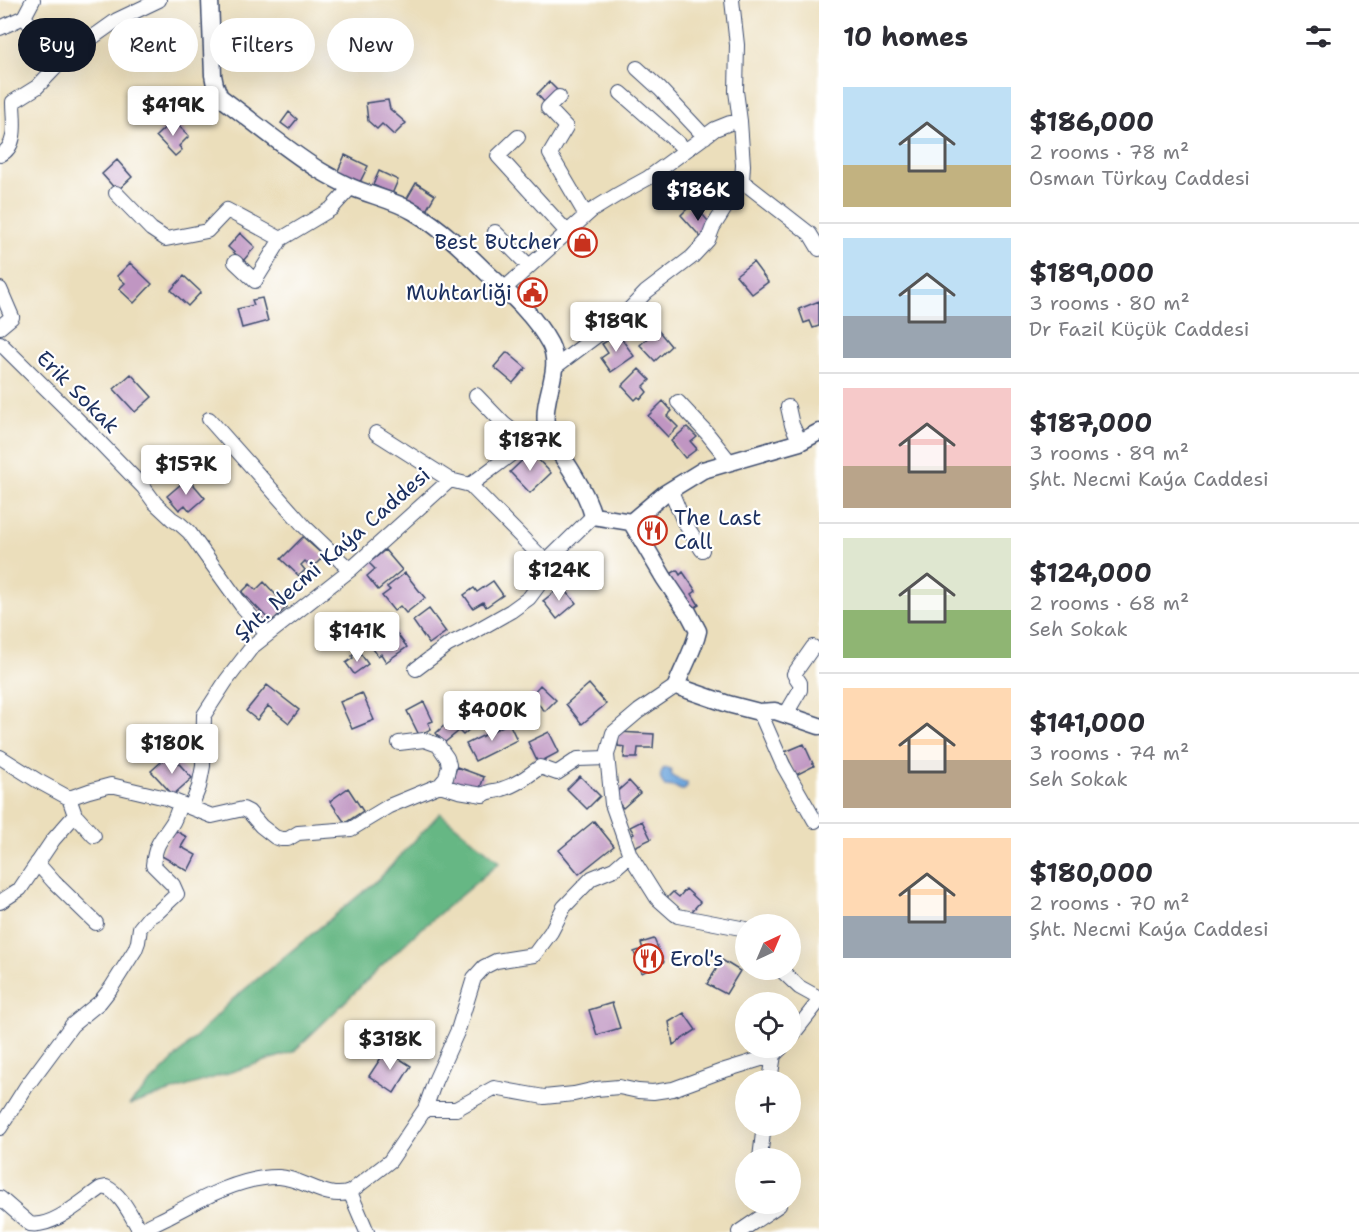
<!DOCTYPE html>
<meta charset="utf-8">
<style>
:root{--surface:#fff;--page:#f7f7f7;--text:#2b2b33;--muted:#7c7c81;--line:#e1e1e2;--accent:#111827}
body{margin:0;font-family:"Shantell Sans",sans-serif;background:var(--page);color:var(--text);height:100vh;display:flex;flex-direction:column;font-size:22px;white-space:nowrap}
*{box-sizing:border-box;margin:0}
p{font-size:20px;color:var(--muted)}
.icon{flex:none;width:33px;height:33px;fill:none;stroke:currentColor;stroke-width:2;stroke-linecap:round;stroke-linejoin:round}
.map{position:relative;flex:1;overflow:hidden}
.sheet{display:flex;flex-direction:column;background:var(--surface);width:540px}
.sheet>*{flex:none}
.hud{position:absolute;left:18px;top:18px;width:570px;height:54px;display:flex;gap:12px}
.needle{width:39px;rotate:44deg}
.buttons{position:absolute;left:735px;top:914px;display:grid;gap:12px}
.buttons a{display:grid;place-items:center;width:66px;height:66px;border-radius:50%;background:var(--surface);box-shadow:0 6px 24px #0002;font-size:30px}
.price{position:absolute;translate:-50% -51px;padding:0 14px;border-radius:6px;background:#fff;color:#222;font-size:20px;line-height:39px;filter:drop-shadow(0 2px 3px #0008)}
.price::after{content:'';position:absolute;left:50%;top:36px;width:18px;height:14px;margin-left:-9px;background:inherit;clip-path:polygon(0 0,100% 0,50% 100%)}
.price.on{background:var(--accent);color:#fff}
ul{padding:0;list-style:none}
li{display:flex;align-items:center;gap:18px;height:150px;padding:0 24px}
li+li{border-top:2px solid var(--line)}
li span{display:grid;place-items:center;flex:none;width:168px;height:120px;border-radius:0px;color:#555}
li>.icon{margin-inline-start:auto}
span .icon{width:72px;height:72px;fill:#fffc;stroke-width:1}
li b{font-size:26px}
h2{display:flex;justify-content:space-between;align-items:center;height:72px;padding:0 24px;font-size:26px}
.chip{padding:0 21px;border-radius:27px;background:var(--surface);box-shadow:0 6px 24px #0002;font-size:21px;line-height:54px}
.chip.on{background:var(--accent);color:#fff}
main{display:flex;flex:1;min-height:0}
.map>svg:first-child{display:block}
.forest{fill:#66b784;stroke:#407371;stroke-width:1.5}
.water{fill:#6ca4db;stroke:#446a9c;stroke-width:1.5}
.building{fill:#c096c2}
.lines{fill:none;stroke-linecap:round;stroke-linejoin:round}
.minor-casing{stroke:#3a496c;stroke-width:16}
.tertiary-casing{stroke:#3a496c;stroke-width:19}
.minor{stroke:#fff;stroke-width:14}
.tertiary{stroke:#fff;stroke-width:16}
.labels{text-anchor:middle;stroke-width:4.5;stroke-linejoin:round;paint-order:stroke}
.poi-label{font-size:21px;fill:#1b2f5e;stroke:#fff;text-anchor:end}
.street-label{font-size:21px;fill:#1b2f5e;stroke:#fff}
</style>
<main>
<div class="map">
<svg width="819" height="1232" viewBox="0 0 819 1232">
<rect width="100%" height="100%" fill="#fff"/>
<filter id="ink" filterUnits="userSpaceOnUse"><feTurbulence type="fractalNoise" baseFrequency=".0167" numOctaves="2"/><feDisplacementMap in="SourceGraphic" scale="12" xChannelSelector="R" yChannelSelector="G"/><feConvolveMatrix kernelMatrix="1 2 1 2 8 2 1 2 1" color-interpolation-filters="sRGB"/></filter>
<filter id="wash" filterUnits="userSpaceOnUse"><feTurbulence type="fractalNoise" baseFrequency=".008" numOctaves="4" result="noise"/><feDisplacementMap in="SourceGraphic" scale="24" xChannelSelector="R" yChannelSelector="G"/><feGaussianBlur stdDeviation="1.35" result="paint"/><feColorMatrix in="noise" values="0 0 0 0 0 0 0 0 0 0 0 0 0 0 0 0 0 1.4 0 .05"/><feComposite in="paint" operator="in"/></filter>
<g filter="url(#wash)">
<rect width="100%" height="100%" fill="#ebdebb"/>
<!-- forest -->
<path class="forest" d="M440 813 500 862 413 936 293 1052 129 1105 233 999 380 878Z"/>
<!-- water -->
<path class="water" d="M667 768 671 769C671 771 671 774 672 776 672 777 684 781 687 783V787L684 790H681L675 787 665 786C660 781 659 775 663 769Z"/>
<g id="blocks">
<!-- building -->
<path class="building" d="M549 82 558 91 545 103 537 94Z
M388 100 390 109 406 123 394 135 382 124 377 129 368 121 366 103Z
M289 112 297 119 289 129 281 123Z
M173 120 189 136 179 146 182 150 175 156 156 136Z
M345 155 368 166 359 184 337 173Z
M117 160 132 177 117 191 102 174Z
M379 171 398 180 392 194 373 185Z
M416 183 435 195 424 214 405 202Z
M693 203 713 227 706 243 681 215Z
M240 233 255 247 243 261 228 247Z
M753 262 768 282 752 294 736 275Z
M130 263 152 284 134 303 119 289 125 283 117 276Z
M184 276 201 292 188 306 171 290Z
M530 282 543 296 535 303 522 290Z
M262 298 268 321 242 328 237 309 254 305 252 300Z
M819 301V326L813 328 810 321 804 323 799 309Z
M657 329 671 346 655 361 640 345Z
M618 334 634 356 611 372 601 358 608 353 602 344Z
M507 352 526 368 513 383 494 367Z
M639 369 650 380 643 387 647 392 641 399 638 397 635 400 622 386Z
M131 374 152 397 135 412 114 389Z
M663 401 672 411 667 416 678 427 668 437 648 416Z
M687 427 697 437 691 442 697 449 685 458 671 441Z
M531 452 551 473 530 493 510 472Z
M188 478 205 498 190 511 185 505 179 510 167 496Z
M303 537 324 556 312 568 305 561 301 565 305 570 299 576 281 559Z
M385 550 402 570 378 590 367 576 375 569 369 563Z
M677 570 680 575 683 572 696 591 692 594 699 605 687 612 664 578Z
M405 573 425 598 406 613 400 606 394 611 382 596 390 590 387 587Z
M493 581 503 595 486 607 483 602 473 608 464 595 474 588 477 592Z
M264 582 287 607 271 622 242 592 250 584 256 590Z
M562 586 576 603 557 619 543 601Z
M429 609 446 632 429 644 413 621Z
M394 630 407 647 386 662 381 654 378 656 371 646Z
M358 650 368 664 354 674 346 663 353 658 352 656Z
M589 684 606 704 582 724 566 704Z
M267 685 299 710 289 723 268 706 257 720 246 711Z
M540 685 556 700 545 711 538 704 522 722 514 714Z
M362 693 374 720 352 729 340 702Z
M424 702 433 721 428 723 431 729 419 735 407 711Z
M459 712 472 727 463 735 459 731 444 743 436 733Z
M509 723 517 740 475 761 466 744Z
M549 732 559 752 538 763 528 742Z
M618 732 654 734 653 748H638L637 758H624L625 747 618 746Z
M804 744 814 766 796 775 785 752Z
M170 754 192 778 173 795 151 771Z
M457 767 484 777 478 794 451 784Z
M580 776 600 796 587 809 567 789Z
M629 781 640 793 623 808 612 796Z
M348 788 363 811 345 823 330 801Z
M594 821 614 846 579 874 559 850Z
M642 821 651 839 634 847 629 837 634 834 630 827Z
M174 830 187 837 181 847 196 855 188 871 160 855Z
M686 889 700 902 687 917 667 898 673 892 679 897Z
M654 939 664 962 642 973 634 952 643 949 641 943Z
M722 960 740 971 726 994 707 984Z
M612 1003 620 1028 597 1035 589 1010Z
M684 1013 696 1030 673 1045 669 1022Z
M386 1050 411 1066 394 1093 369 1076Z"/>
</g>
</g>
<g filter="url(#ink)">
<use href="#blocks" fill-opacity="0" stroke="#3a496c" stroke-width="1.5"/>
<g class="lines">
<defs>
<path id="minor" d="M24 17 61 62
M0 28 24 17 33 0
M637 68 660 89 705 137
M621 93 686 150
M559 97 548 108 566 127 550 154 586 215
M518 137 498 156 567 232
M0 155C19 146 13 119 13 102L37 87 61 62 79 47 117 20 159 0
M742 181 810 234 819 249
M116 193 151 229 166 239 207 231 227 210 281 239
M495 232 529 266
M235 262 255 281 281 239 331 209 351 187
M0 289 12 317 0 327
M504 289 591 211 617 195 648 178 715 129 730 123 740 121
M0 343 87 429 144 488 155 503 172 519 180 524 189 532 242 606 267 634
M555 367 623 316 646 292 692 257 708 240 713 227 742 181 743 165 740 121 736 91 737 45 732 0
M476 395 504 424 528 443
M678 402 706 432 730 462
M788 407 792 425 800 442
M209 419 304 526 350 570
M376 433 450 480
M470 485 546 562
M671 491 684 522 702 550
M416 669 448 645 474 632 511 611 529 598 544 578 546 562 593 516
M676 686 639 711 613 733 607 755 612 804 630 855 657 898 675 914 678 916 746 929
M759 712 762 717 783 765 815 821
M786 714 800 690V683L794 674 813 647
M0 757 38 781 69 798 89 791 111 785 166 798 212 816 243 809 249 812 261 826 275 837 281 839H288L298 833 351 829 389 806 440 785 446 778 449 765 447 758 438 745 424 740 399 743
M440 785 459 791 483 795C490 790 495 792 502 789 516 785 528 776 540 767L557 773 578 759 607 758
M191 807 199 787 203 766 204 715 226 681 252 647 350 570 450 480 470 485 533 438 547 430
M75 815 94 836
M37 863 54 882 96 923
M0 902 20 889 53 840 75 815 69 798
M780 969 799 987 819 998
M790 1038 819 1001
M770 1080 774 1055
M425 1109H456L494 1088 544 1097 574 1094 596 1089 619 1087 638 1091 653 1092 673 1089 722 1071 774 1055 782 1047
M0 1128 26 1087 72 1025 100 1002 111 988 135 950 138 942 140 928 149 917 159 911 177 894 173 885 153 865C156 841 161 841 173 822 176 816 178 810 180 804
M760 1158 764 1125
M350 1192 367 1232
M0 1198 30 1224C53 1228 83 1200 101 1188L106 1187C123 1196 130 1215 140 1230
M138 1232C147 1226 157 1222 167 1217 199 1200 242 1176 279 1177 303 1178 327 1201 350 1192L390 1161 425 1109 435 1081 458 1030 474 978 484 967 496 961 534 955 551 932 564 907 592 878 614 869 630 855
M739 1232 779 1205V1203"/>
<path id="tertiary" d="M210 0 213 75 215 85 220 97C253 121 284 148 319 170 329 176 340 182 351 187 372 196 394 200 414 212 441 228 465 251 487 273 510 294 535 316 550 344 563 370 542 396 546 424 548 440 566 460 574 475 582 488 589 501 593 516L631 522
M631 522 664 578 687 612H688L698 631C694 650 683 667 676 686L728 704 759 712 775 711 819 726
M631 522 664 494 703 470 800 442 819 432"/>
</defs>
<!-- minor casing -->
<use href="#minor" class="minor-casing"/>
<!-- tertiary casing -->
<use href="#tertiary" class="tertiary-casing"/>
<!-- minor -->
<use href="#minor" class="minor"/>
<!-- tertiary -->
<use href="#tertiary" class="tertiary"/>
</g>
</g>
<!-- icons -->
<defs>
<symbol id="shop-ring" viewBox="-11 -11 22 22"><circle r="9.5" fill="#fff" stroke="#c8321e" stroke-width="1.5"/><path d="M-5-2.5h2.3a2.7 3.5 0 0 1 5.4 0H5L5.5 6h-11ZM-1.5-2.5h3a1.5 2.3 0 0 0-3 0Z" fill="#c8321e"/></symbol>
<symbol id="civic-ring" viewBox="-11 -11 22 22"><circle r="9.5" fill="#fff" stroke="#c8321e" stroke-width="1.5"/><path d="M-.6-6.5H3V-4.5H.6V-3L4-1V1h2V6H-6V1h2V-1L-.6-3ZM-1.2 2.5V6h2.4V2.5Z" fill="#c8321e"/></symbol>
<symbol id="restaurant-ring" viewBox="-11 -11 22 22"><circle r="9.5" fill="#fff" stroke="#c8321e" stroke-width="1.5"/><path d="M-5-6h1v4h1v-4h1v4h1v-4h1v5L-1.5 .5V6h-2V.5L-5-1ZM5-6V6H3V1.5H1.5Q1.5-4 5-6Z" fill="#c8321e"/></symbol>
</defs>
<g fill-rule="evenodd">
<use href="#shop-ring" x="566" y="226" width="33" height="33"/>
<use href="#civic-ring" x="516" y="276" width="33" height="33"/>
<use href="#restaurant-ring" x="636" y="514" width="33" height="33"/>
<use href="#restaurant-ring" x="632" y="942" width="33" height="33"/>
</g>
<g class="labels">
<!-- poi labels -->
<g class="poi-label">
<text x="562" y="249">Best Butcher</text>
<text x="512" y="300">Muhtarliği</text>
<text x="674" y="525" text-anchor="start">The Last<tspan x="674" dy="24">Call</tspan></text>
<text x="670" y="966" text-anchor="start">Erol's</text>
</g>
<!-- street labels -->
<g class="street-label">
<text transform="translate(78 392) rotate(45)" y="7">Erik Sokak</text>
<text transform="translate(332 554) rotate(-41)" y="7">Şht. Necmi Kaýa Caddesi</text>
</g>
</g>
</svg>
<div class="buttons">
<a><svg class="needle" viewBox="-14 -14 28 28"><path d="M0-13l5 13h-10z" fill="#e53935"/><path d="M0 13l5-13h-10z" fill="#7c7c81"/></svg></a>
<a><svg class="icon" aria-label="locate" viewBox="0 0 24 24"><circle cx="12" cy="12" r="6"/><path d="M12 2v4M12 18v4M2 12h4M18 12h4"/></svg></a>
<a>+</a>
<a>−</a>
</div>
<b class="price" style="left:173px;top:137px">$419K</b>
<b class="price on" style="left:698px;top:222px">$186K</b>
<b class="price" style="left:616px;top:353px">$189K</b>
<b class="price" style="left:530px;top:472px">$187K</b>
<b class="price" style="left:186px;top:496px">$157K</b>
<b class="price" style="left:559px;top:602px">$124K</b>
<b class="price" style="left:357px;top:663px">$141K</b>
<b class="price" style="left:492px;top:742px">$400K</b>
<b class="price" style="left:172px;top:775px">$180K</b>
<b class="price" style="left:390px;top:1071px">$318K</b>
<div class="hud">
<a class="chip on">Buy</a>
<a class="chip">Rent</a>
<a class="chip">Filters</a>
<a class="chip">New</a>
</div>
</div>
<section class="sheet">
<h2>10 homes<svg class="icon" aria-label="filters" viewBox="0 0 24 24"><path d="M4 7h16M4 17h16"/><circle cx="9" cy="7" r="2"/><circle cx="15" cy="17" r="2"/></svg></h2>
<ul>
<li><span style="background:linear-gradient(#bfe0f5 65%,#c2b280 0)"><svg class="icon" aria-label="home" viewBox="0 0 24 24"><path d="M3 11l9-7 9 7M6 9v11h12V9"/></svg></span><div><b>$186,000</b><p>2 rooms · 78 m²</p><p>Osman Türkay Caddesi</p></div></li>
<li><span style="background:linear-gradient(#bfe0f5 65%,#9aa5b1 0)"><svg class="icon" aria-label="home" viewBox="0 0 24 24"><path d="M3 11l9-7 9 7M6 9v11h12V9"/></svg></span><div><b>$189,000</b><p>3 rooms · 80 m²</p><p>Dr Fazil Kϋçϋk Caddesi</p></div></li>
<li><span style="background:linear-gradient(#f6c9c9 65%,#b9a48a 0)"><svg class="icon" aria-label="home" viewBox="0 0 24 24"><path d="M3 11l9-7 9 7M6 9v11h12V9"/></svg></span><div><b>$187,000</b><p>3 rooms · 89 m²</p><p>Şht. Necmi Kaýa Caddesi</p></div></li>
<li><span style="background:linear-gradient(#dfe7d0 60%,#8fb573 0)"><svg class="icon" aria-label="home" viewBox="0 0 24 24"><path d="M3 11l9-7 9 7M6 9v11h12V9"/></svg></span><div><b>$124,000</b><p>2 rooms · 68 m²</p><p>Seh Sokak</p></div></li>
<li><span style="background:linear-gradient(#ffd9b3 60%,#b9a48a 0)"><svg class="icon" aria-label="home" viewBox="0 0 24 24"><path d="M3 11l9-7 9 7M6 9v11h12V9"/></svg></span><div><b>$141,000</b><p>3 rooms · 74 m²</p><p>Seh Sokak</p></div></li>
<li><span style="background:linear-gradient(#ffd9b3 65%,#9aa5b1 0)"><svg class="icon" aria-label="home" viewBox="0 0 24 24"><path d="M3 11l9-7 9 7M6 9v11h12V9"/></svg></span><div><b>$180,000</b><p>2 rooms · 70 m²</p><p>Şht. Necmi Kaýa Caddesi</p></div></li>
</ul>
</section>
</main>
